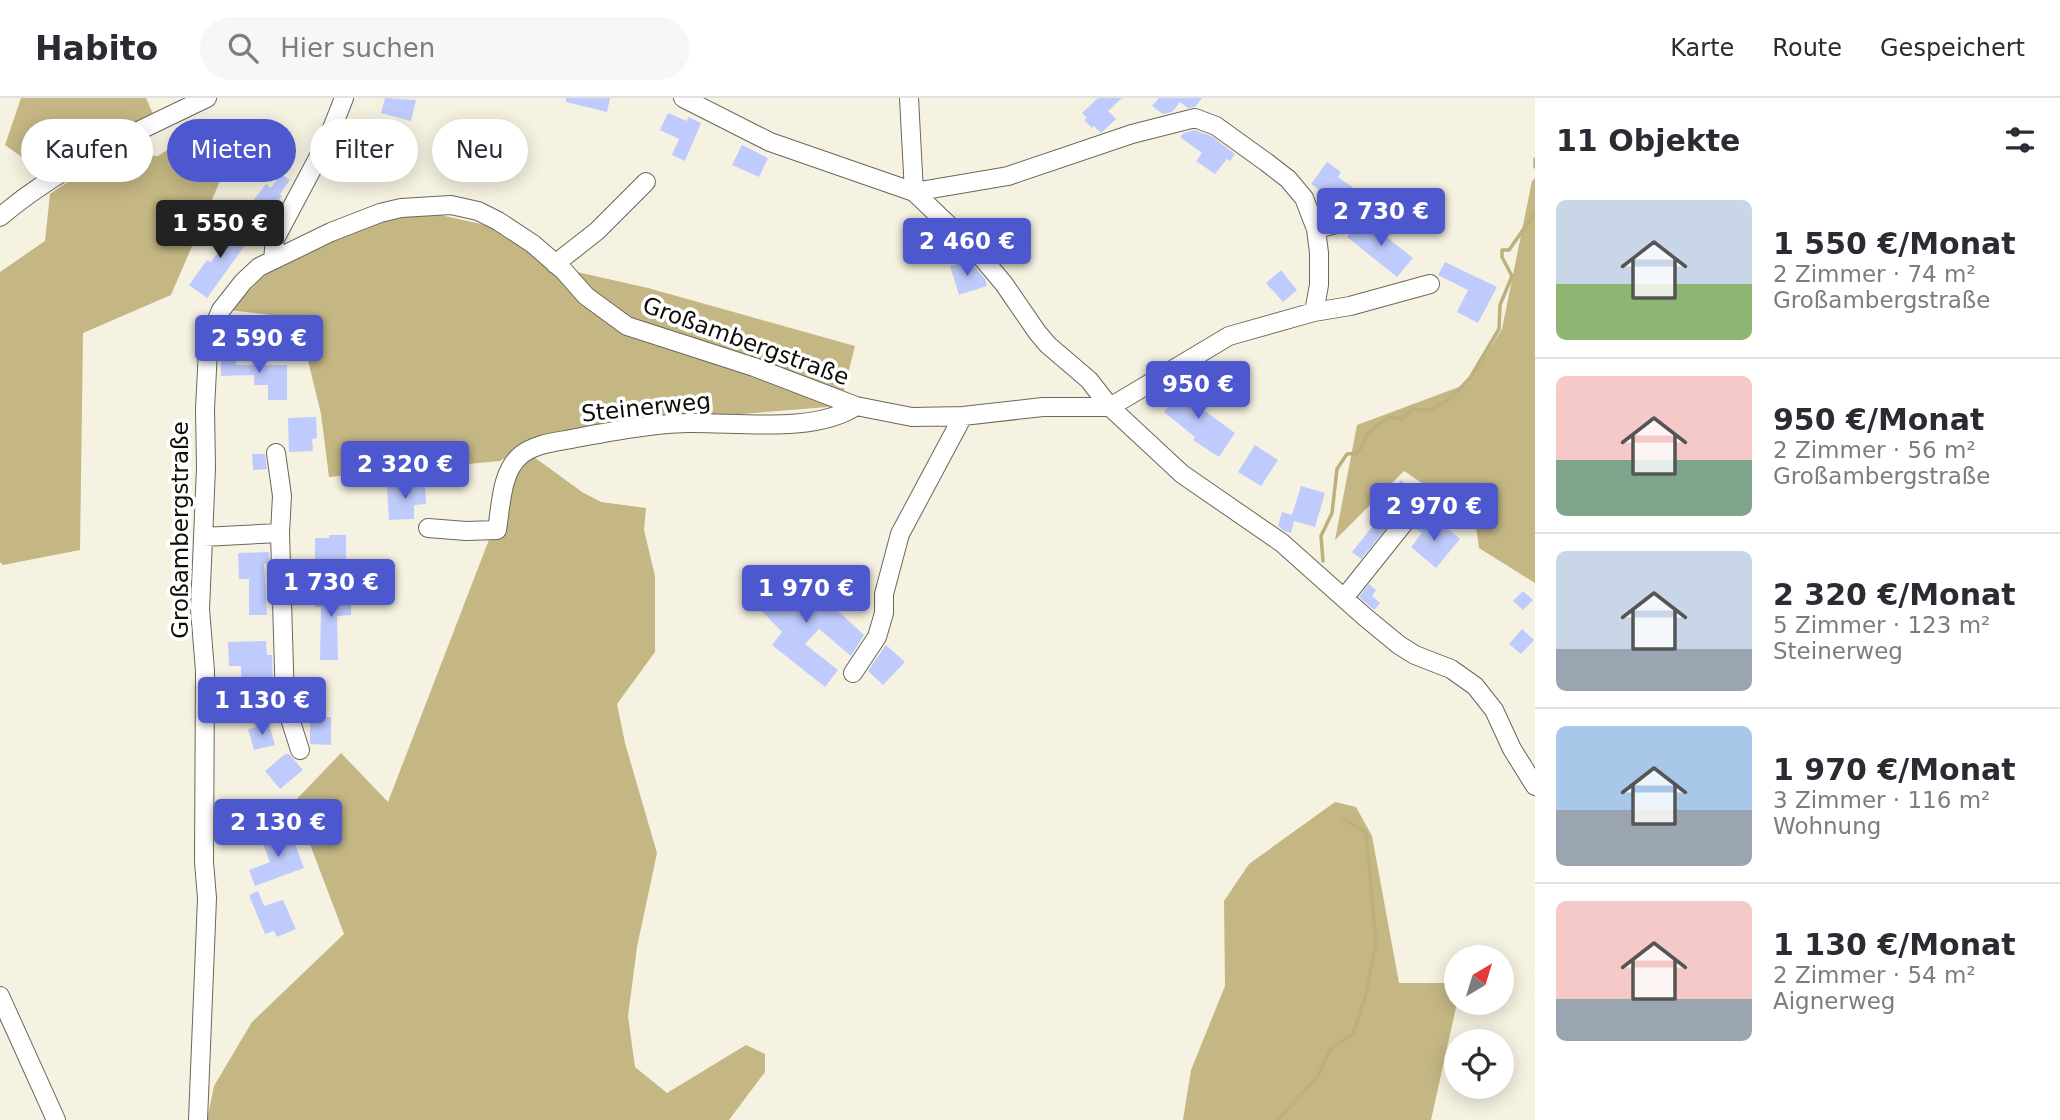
<!DOCTYPE html>
<html lang="de">
<meta charset="utf-8">
<style>
:root{--surface:#fff;--page:#f7f7f7;--text:#2b2b33;--muted:#7c7c81;--line:#e1e1e2;--accent:#4e58ce}
body{margin:0;font-family:"DejaVu Sans",sans-serif;background:var(--page);color:var(--text);height:100vh;display:flex;flex-direction:column;font-size:26px;white-space:nowrap}
*{box-sizing:border-box;margin:0}
p{font-size:23px;color:var(--muted)}
.icon{flex:none;width:38px;height:38px;fill:none;stroke:currentColor;stroke-width:2;stroke-linecap:round;stroke-linejoin:round}
.map{position:relative;flex:1;overflow:hidden}
.side{display:flex;flex-direction:column;background:var(--surface);width:525px}
.side>*{flex:none}
.top-card{position:absolute;left:21px;top:21px;width:665px;height:63px;display:flex;gap:14px}
.needle{width:46px;rotate:38deg}
.fabs{position:absolute;left:1444px;top:847px;display:grid;gap:14px}
.fabs a{display:grid;place-items:center;width:70px;height:70px;border-radius:50%;background:var(--surface);box-shadow:0 4px 18px #0003;font-size:35px}
.price{position:absolute;translate:-50% -60px;padding:0 16px;border-radius:7px;background:var(--accent);color:#fff;font-size:23px;line-height:46px;filter:drop-shadow(0 2px 4px #0008)}
.price::after{content:'';position:absolute;left:50%;top:42px;width:21px;height:16px;margin-left:-10px;background:inherit;clip-path:polygon(0 0,100% 0,50% 100%)}
.price.active{background:#222;color:#fff}
ul{padding:0;list-style:none}
li{display:flex;align-items:center;gap:21px;height:175px;padding:0 21px}
li+li{border-top:2px solid var(--line)}
li span{display:grid;place-items:center;flex:none;width:196px;height:140px;border-radius:10px;color:#555}
li>.icon{margin-inline-start:auto}
span .icon{width:84px;height:84px;fill:#fffc;stroke-width:1}
li b{font-size:30px}
h2{display:flex;justify-content:space-between;align-items:center;height:84px;padding:0 21px;font-size:30px}
.tag{padding:0 24px;border-radius:32px;background:var(--surface);box-shadow:0 4px 18px #0003;font-size:24px;line-height:63px}
.tag.active{background:var(--accent);color:#fff}
header{display:flex;align-items:center;gap:42px;box-sizing:border-box;height:98px;padding:0 35px;background:var(--surface);border-bottom:2px solid var(--line)}
header strong{font-size:33px}
nav{display:flex;gap:38px;margin-inline-start:auto;font-size:24px}
.search{width:490px;height:63px;background:var(--page);display:flex;align-items:center;gap:18px;box-sizing:border-box;padding:0 24px;border-radius:38px;color:var(--muted);font-size:26px}
main{display:flex;flex:1;min-height:0}
.map>svg:first-child{display:block}
.forest{fill:#c4b784}
.lines{fill:none;stroke-linecap:round;stroke-linejoin:round}
.stream{stroke:#bcb07d;stroke-width:3.5}
.building{fill:#bfcbfc}
.minor-casing{stroke:#6b6759;stroke-width:20}
.minor{stroke:#fff;stroke-width:18}
.labels{text-anchor:middle;stroke-width:7;stroke-linejoin:round;paint-order:stroke}
.street-label{font-size:23px;fill:#0d0c07;stroke:#fff}
</style>
<header>
<strong>Habito</strong>
<div class="search"><svg class="icon" aria-label="search" viewBox="0 0 24 24"><circle cx="10" cy="10" r="6"/><path d="M15 15l6 6"/></svg>Hier suchen</div>
<nav><a>Karte</a><a>Route</a><a>Gespeichert</a></nav>
</header>
<main>
<div class="map">
<svg width="1535" height="1022" viewBox="0 0 1535 1022">
<rect width="100%" height="100%" fill="#f6f2e1"/>
<!-- forest -->
<path class="forest" d="M21 0H146L154 18 47 77 5 47Z
M211 24 239 27 229 62 171 197 83 235 80 452 3 467 0 464V174L45 143 50 96 110 56 158 58Z
M1535 80V485L1479 450 1475 421 1404 373 1335 442 1357 327 1467 286 1502 231 1532 83Z
M427 114 485 127 512 140 546 167 648 190 855 248 840 308 619 326 545 340 539 339 500 363 329 379 321 316 306 254 287 219 229 212 265 177 323 146 398 116Z
M534 359 582 394 601 404 646 410 644 432 655 478V554L617 606 625 645 657 755 637 849 628 918 635 969 667 995 746 947 765 956V974L729 1022H207L214 988 252 924 344 836 294 704 341 655 388 704 517 369Z
M1335 704 1356 709 1372 738 1399 885H1450L1457 905 1431 1022H1183L1191 972 1225 888 1224 803 1249 766Z"/>
<g class="lines">
<!-- stream -->
<path class="stream" d="M1535 61V69
M1323 463 1321 438 1332 415 1337 371 1347 356 1358 355 1368 335 1389 319 1402 321 1412 311 1431 312 1451 300 1470 280 1499 231 1500 207 1512 178 1502 159V152H1509L1535 115
M1277 1022 1317 980 1331 950 1353 936 1365 900 1376 845 1366 734 1343 721"/>
</g>
<!-- building -->
<path class="building" d="M385 0 416 2 411 23 381 15Z
M566 0H610L607 14 566 4Z
M1098 0H1122L1108 13 1116 21 1101 35 1094 28 1092 30 1084 22 1087 20 1082 15Z
M1159 0H1202L1195 9 1188 10 1180 4 1172 14 1163 16 1152 8Z
M668 15 687 23 688 19 701 25 685 63 672 57 679 41 660 32Z
M1194 32 1211 38 1235 56 1230 63 1227 61 1215 76 1196 63 1202 55 1180 39 1184 35Z
M742 47 768 60 759 79 732 67Z
M1327 64 1341 74 1338 79 1355 91 1353 95 1374 107 1367 119 1345 106 1343 109 1311 86Z
M281 76 290 82 280 96 282 98 265 120 249 108 266 86 271 90Z
M1364 121 1413 160 1397 179 1347 139 1351 134 1361 130Z
M229 125 236 129 237 128 250 140 207 200 189 187 207 162 211 164 224 147 217 142Z
M969 162 985 181 987 188 959 197 950 168Z
M1445 164 1497 189 1478 225 1457 214 1468 192 1438 177Z
M1281 172 1297 192 1283 204 1266 185Z
M221 255H236V267H287V302H268V287H254V277L221 278Z
M1183 279 1192 286 1183 297 1235 335 1219 359 1193 342 1195 339 1164 314 1180 296 1169 287Z
M316 319 317 340 312 341 313 353 289 354 288 320Z
M1255 347 1278 362 1261 388 1238 374Z
M252 356H265L267 371 253 372Z
M1401 382 1416 394 1361 461 1352 454 1399 395 1394 391Z
M425 387 426 406 414 407V421L389 422 387 389Z
M1301 388 1325 395 1315 429 1294 423 1291 435 1284 433 1278 428 1282 414 1292 417Z
M1422 421 1436 431 1441 425 1460 441 1436 470 1411 449 1422 435 1415 430Z
M329 437H346V463H315V440H329Z
M269 454 270 466H264L267 517H249V481H239L238 455Z
M781 476 793 487 801 479 864 537 851 558 819 531 805 546 838 572 825 589 772 547 782 534 754 505Z
M293 483H305L306 500H293Z
M1369 486 1376 492 1372 498 1380 505 1374 512 1359 499Z
M346 491V503H351V517L337 518 338 562H320L321 509H315L314 492Z
M1523 493 1533 502 1523 512 1513 503Z
M1522 531 1534 542 1521 556 1509 546Z
M266 543 267 557H272L273 590H265L266 609 242 610 241 568H229L228 544Z
M886 547 905 564 883 587 868 573Z
M310 619H331V647L310 646Z
M269 626 275 647 254 652 248 631Z
M285 656H289L303 672 280 691 265 673Z
M290 733 304 770 255 788 249 772 270 764 261 741 281 734 282 737Z
M258 793 264 808 283 802 296 831 277 839 274 833 265 836 249 797Z"/>
<g class="lines">
<defs>
<path id="minor" d="M683 0 770 44 914 94 978 155 1004 186 1037 234 1048 247 1089 282 1110 309
M909 0 914 94
M914 94 1008 78 1132 36 1195 20 1216 28 1266 64 1288 81 1304 100 1316 131 1319 155V187L1314 214
M0 119C61 67 136 34 207 0
M1316 131 1353 122
M273 162 275 141 327 43 344 0
M555 166 597 133 646 84
M1110 309 1229 238 1314 214 1350 208 1430 186
M276 355 282 398 280 435 285 605 300 652
M428 430 466 433 497 432C501 408 501 373 521 357 536 345 558 344 576 340 613 333 651 326 688 325 736 324 815 336 856 308
M203 439 280 435
M1344 500 1420 405
M853 575 877 539 884 515V496L900 436 963 318
M0 898 56 1022
M198 1022 207 800 204 764 205 573 200 511 206 370 205 311 208 252 215 226 221 212 243 184 259 169 331 134 380 115 401 110 451 107 478 113 498 123 533 146 564 173 586 198 627 228 754 269 856 308 912 319 963 318 1043 309H1110L1182 376 1282 445 1365 519 1399 547 1415 557 1451 571 1475 588 1494 612 1512 651 1535 688"/>
</defs>
<!-- minor casing -->
<use href="#minor" class="minor-casing"/>
<!-- minor -->
<use href="#minor" class="minor"/>
</g>
<g class="labels">
<!-- street labels -->
<g class="street-label">
<text transform="translate(746 243) rotate(20)" y="8">Großambergstraße</text>
<text transform="translate(646 309) rotate(-6)" y="8">Steinerweg</text>
<text transform="translate(180 432) rotate(-90)" y="8">Großambergstraße</text>
</g>
</g>
</svg>
<div class="fabs">
<a><svg class="needle" viewBox="-14 -14 28 28"><path d="M0-13l5 13h-10z" fill="#e53935"/><path d="M0 13l5-13h-10z" fill="#7c7c81"/></svg></a>
<a><svg class="icon" aria-label="locate" viewBox="0 0 24 24"><circle cx="12" cy="12" r="6"/><path d="M12 2v4M12 18v4M2 12h4M18 12h4"/></svg></a>
</div>
<b class="price" style="left:1381px;top:150px">2 730 €</b>
<b class="price active" style="left:220px;top:162px">1 550 €</b>
<b class="price" style="left:967px;top:180px">2 460 €</b>
<b class="price" style="left:259px;top:277px">2 590 €</b>
<b class="price" style="left:1198px;top:323px">950 €</b>
<b class="price" style="left:405px;top:403px">2 320 €</b>
<b class="price" style="left:1434px;top:445px">2 970 €</b>
<b class="price" style="left:331px;top:521px">1 730 €</b>
<b class="price" style="left:806px;top:527px">1 970 €</b>
<b class="price" style="left:262px;top:639px">1 130 €</b>
<b class="price" style="left:278px;top:761px">2 130 €</b>
<div class="top-card">
<a class="tag">Kaufen</a>
<a class="tag active">Mieten</a>
<a class="tag">Filter</a>
<a class="tag">Neu</a>
</div>
</div>
<section class="side">
<h2>11 Objekte<svg class="icon" aria-label="filters" viewBox="0 0 24 24"><path d="M4 7h16M4 17h16"/><circle cx="9" cy="7" r="2"/><circle cx="15" cy="17" r="2"/></svg></h2>
<ul>
<li><span style="background:linear-gradient(#c9d6e8 60%,#8fb573 0)"><svg class="icon" aria-label="home" viewBox="0 0 24 24"><path d="M3 11l9-7 9 7M6 9v11h12V9"/></svg></span><div><b>1 550 €/Monat</b><p>2 Zimmer · 74 m²</p><p>Großambergstraße</p></div></li>
<li><span style="background:linear-gradient(#f6c9c9 60%,#7fa58c 0)"><svg class="icon" aria-label="home" viewBox="0 0 24 24"><path d="M3 11l9-7 9 7M6 9v11h12V9"/></svg></span><div><b>950 €/Monat</b><p>2 Zimmer · 56 m²</p><p>Großambergstraße</p></div></li>
<li><span style="background:linear-gradient(#c9d6e8 70%,#9aa5b1 0)"><svg class="icon" aria-label="home" viewBox="0 0 24 24"><path d="M3 11l9-7 9 7M6 9v11h12V9"/></svg></span><div><b>2 320 €/Monat</b><p>5 Zimmer · 123 m²</p><p>Steinerweg</p></div></li>
<li><span style="background:linear-gradient(#a9c7e8 60%,#9aa5b1 0)"><svg class="icon" aria-label="home" viewBox="0 0 24 24"><path d="M3 11l9-7 9 7M6 9v11h12V9"/></svg></span><div><b>1 970 €/Monat</b><p>3 Zimmer · 116 m²</p><p>Wohnung</p></div></li>
<li><span style="background:linear-gradient(#f6c9c9 70%,#9aa5b1 0)"><svg class="icon" aria-label="home" viewBox="0 0 24 24"><path d="M3 11l9-7 9 7M6 9v11h12V9"/></svg></span><div><b>1 130 €/Monat</b><p>2 Zimmer · 54 m²</p><p>Aignerweg</p></div></li>
</ul>
</section>
</main>
